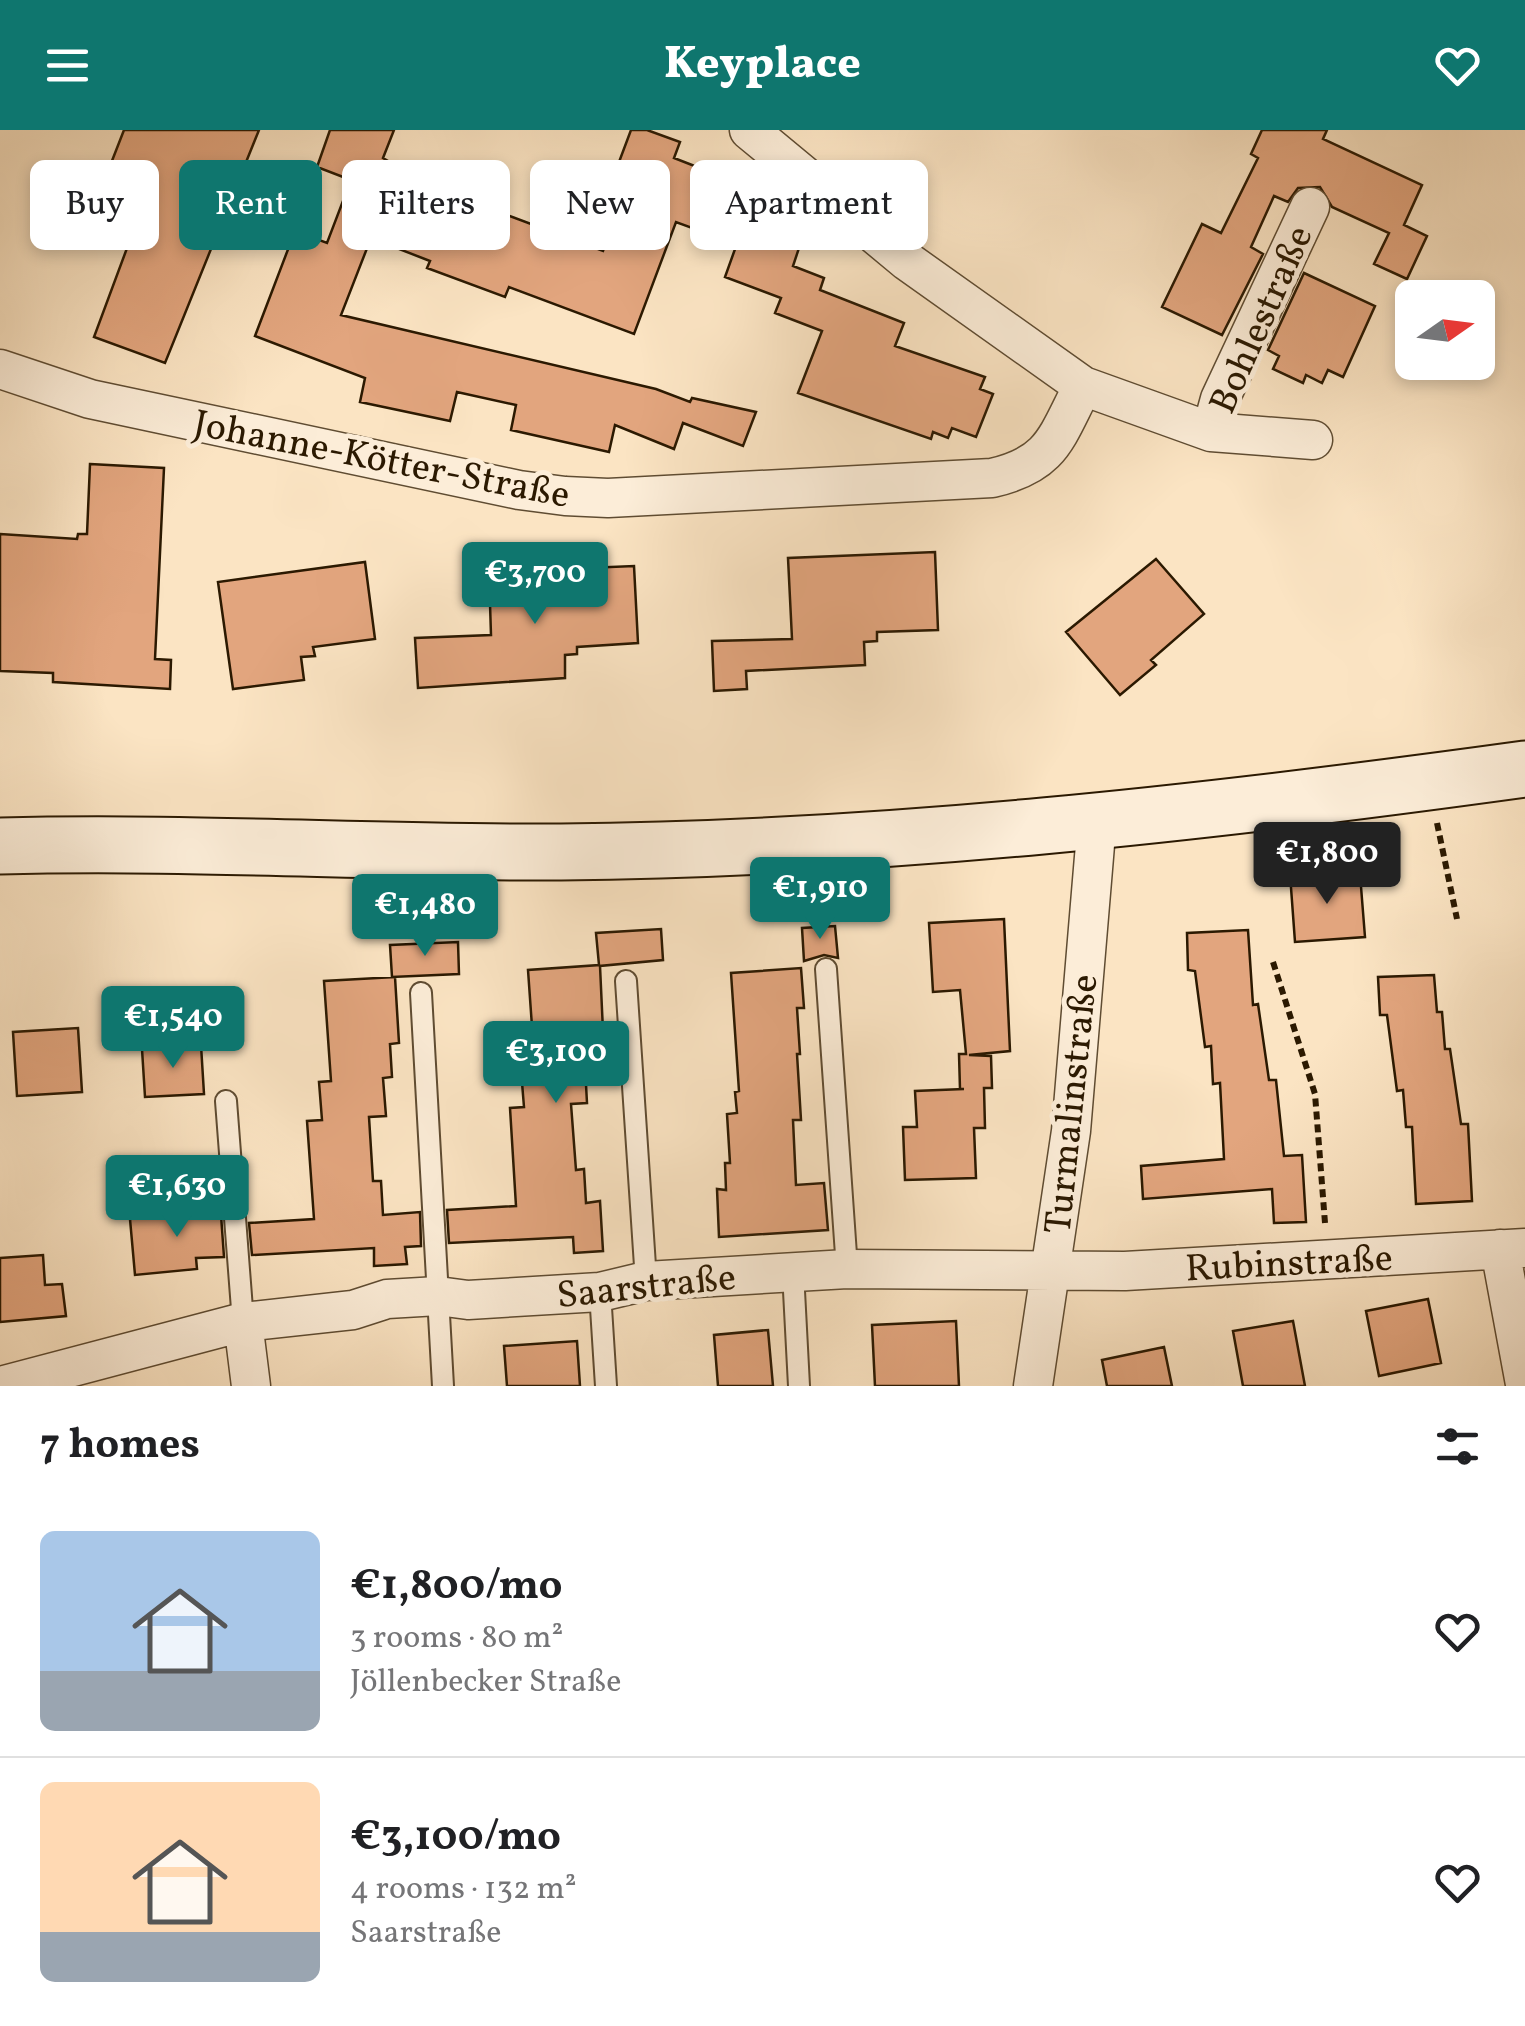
<!DOCTYPE html>
<meta charset="utf-8">
<style>
:root{--surface:#fff;--page:#f6f6f6;--text:#202124;--muted:#757577;--line:#e0e0e0;--accent:#0f766e}
body{margin:0;font-family:Vollkorn,serif;background:var(--page);color:var(--text);height:100vh;display:flex;flex-direction:column;font-size:38px;white-space:nowrap}
*{box-sizing:border-box;margin:0}
p{font-size:32px;color:var(--muted)}
.icon{flex:none;width:55px;height:55px;fill:none;stroke:currentColor;stroke-width:2;stroke-linecap:round;stroke-linejoin:round}
.map{position:relative;height:1256px;overflow:hidden}
.drawer{display:flex;flex-direction:column;background:var(--surface);flex:1}
.drawer>*{flex:none}
.banner{position:absolute;left:30px;top:30px;width:1000px;height:90px;display:flex;gap:20px}
.needle{width:65px;rotate:76deg}
.controls{position:absolute;left:1395px;top:150px;display:grid;gap:20px}
.controls a{display:grid;place-items:center;width:100px;height:100px;border-radius:15px;background:var(--surface);box-shadow:0 5px 15px #0003;font-size:50px}
.price{position:absolute;translate:-50% -85px;padding:0 22px;border-radius:10px;background:var(--accent);color:#fff;font-size:32px;line-height:65px;filter:drop-shadow(0 2px 5px #0008)}
.price::after{content:'';position:absolute;left:50%;top:60px;width:30px;height:22px;margin-left:-15px;background:inherit;clip-path:polygon(0 0,100% 0,50% 100%)}
.price.current{background:#222;color:#fff}
ul{padding:0;list-style:none}
li{display:flex;align-items:center;gap:30px;height:250px;padding:0 40px}
li+li{border-top:2px solid var(--line)}
li span{display:grid;place-items:center;flex:none;width:280px;height:200px;border-radius:15px;color:#555}
li>.icon{margin-inline-start:auto}
span .icon{width:120px;height:120px;fill:#fffc;stroke-width:1}
li b{font-size:42px}
h2{display:flex;justify-content:space-between;align-items:center;height:120px;padding:0 40px;font-size:42px}
.tag{padding:0 35px;border-radius:15px;background:var(--surface);box-shadow:0 5px 15px #0003;font-size:35px;line-height:90px}
.tag.current{background:var(--accent);color:#fff}
header{display:flex;justify-content:space-between;align-items:center;height:130px;padding:0 40px;background:var(--accent);color:#fff;font-size:45px;font-weight:800}
.map>svg:first-child{display:block}
.building{fill:#e2a57e;stroke:#2b1901;stroke-width:2.5}
.lines{fill:none;stroke-linecap:round;stroke-linejoin:round}
.lane-casing{stroke:#5f4c32;stroke-width:24}
.street-casing{stroke:#5f4c32;stroke-width:41}
.secondary-casing{stroke:#2b1901;stroke-width:59}
.path{stroke:#2b1901;stroke-width:6;stroke-dasharray:8 5;stroke-linecap:butt}
.lane{stroke:#fcedd8;stroke-width:20}
.street{stroke:#fcedd8;stroke-width:38}
.secondary{stroke:#fcedd8;stroke-width:55}
.labels{text-anchor:middle;stroke-width:10;stroke-linejoin:round;paint-order:stroke}
.street-label{font-size:38px;fill:#2b1901;stroke:#fcedd8}
</style>
<header><svg class="icon" aria-label="menu" viewBox="0 0 24 24"><path d="M4 6h16M4 12h16M4 18h16"/></svg>Keyplace<svg class="icon" aria-label="heart" viewBox="0 0 24 24"><path d="M12 20l-8-8c-3-5 5-10 8-4 3-6 11-1 8 4z"/></svg></header>
<div class="map">
<svg width="1525" height="1256" viewBox="0 0 1525 1256">
<rect width="100%" height="100%" fill="#fbe4c3"/>
<filter id="stains"><feTurbulence type="fractalNoise" baseFrequency=".002" numOctaves="4"/><feColorMatrix values="0 0 0 0 .2 0 0 0 0 .09 0 0 0 0 .02 0 0 0 .5 -.17"/></filter>
<radialGradient id="worn" r=".72"><stop offset=".6" stop-color="#630" stop-opacity="0"/><stop offset="1" stop-color="#630" stop-opacity=".3"/></radialGradient>
<!-- building -->
<path class="building" d="M124 0H259L165 233 94 207 143 75 101 59Z
M330 0H394L383 28 388 31 372 73 436 97 444 75 450 77 454 65 603 121 631 47 616 40 631 0H647L680 12 674 28 710 42 707 48 721 54 703 102 676 92 634 204 509 157 505 167 427 138 430 131 371 108 341 185 656 259 690 272 692 268 756 282 743 316 683 293 674 319 615 295 609 322 511 300 516 275 457 262 450 291 360 272 365 248 255 206 295 101 327 113 351 50 317 37Z
M1262 0H1327L1323 9 1422 55 1404 95 1427 106 1407 149 1374 134 1389 103 1332 77 1320 57 1298 58 1288 72 1274 66 1251 117 1263 124 1222 205 1162 177 1202 94 1221 103 1258 28 1251 24Z
M744 94 800 115 793 136 824 148 820 160 904 193 895 216 985 247 980 259 993 264 976 307 952 298 948 308 933 302 931 309 798 263 822 201 775 183 781 168 725 147Z
M1304 143 1375 176 1343 247 1328 240 1322 253 1306 245 1303 253 1273 239 1279 226 1268 220Z
M90 334 164 338 155 529 171 530 170 559 53 552V543L0 541V404L77 409 78 404H87Z
M935 422 938 500 877 502V511L864 512 865 535 746 541 747 559 714 561 712 511 792 509 788 428Z
M1156 429 1204 484 1151 530 1156 535 1120 565 1066 502Z
M365 432 375 509 313 517 315 526 301 527 304 550 233 559 218 452Z
M634 436 638 513 577 517V524L565 525V548L418 558 415 508 491 505 489 442Z
M1319 742V747L1360 744 1365 807 1295 812 1290 744Z
M1004 789 1010 921 969 925 991 926 992 958H984L985 998H974L976 1048 905 1050 903 997H917L915 961 964 959H960L959 924H966L960 860 933 862 929 793Z
M835 796 838 828 824 825 804 831 802 798Z
M661 799 663 830 600 836 603 901 595 902 597 935 585 936 587 973 571 974 576 1040 584 1039 586 1073 600 1071 603 1121 574 1123 573 1107 449 1113 447 1080 516 1076 510 978 524 977 521 940 535 939 528 840 599 835 596 803Z
M1248 800 1253 875 1258 874 1269 950H1276L1284 1026 1302 1025 1306 1092 1274 1093 1272 1059 1143 1069 1141 1036 1224 1029 1220 953 1213 954 1211 916 1205 917 1195 841 1188 840 1187 803Z
M458 812 459 844 392 847 390 815Z
M801 838 804 878H797L800 924H797L801 990H793L796 1055 824 1053 828 1100 719 1107 717 1059 726 1060 725 1033H730L727 984 737 983 735 962 739 961 731 843Z
M1434 845 1437 882H1442L1445 919H1450L1461 994H1468L1472 1071 1416 1074 1412 997H1406L1403 960 1397 961 1387 885H1380L1378 847Z
M395 847 399 913 390 914 392 947 383 948 386 986 369 987 373 1051H381L383 1085 420 1082 421 1116 405 1117 407 1134 374 1136V1118L252 1125 249 1093 314 1089 307 991 322 990 319 952 331 951 324 851Z
M223 858 226 897 192 900 188 861Z
M78 898 82 962 17 966 13 902Z
M201 915 204 964 145 967 142 919Z
M220 1071 224 1127 196 1128 197 1139 135 1145 130 1089 192 1083 191 1074Z
M43 1125 45 1155 62 1154 66 1186 0 1192V1128Z
M1428 1169 1441 1233 1379 1246 1366 1181Z
M956 1191 959 1256H875L872 1195Z
M1293 1191 1305 1256H1243L1233 1201Z
M768 1200 773 1256H718L714 1205Z
M577 1211 580 1256H507L504 1216Z
M1164 1217 1172 1256H1107L1102 1230Z"/>
<g class="lines">
<defs>
<path id="lane" d="M826 839 847 1139
M626 851 646 1151
M421 863 443 1256
M226 971 243 1192
M793 1142 799 1256
M600 1162 606 1256"/>
<path id="street" d="M749 0 907 131 1083 256 1211 302 1313 310
M0 239 90 269 519 360 565 366 608 368 992 348C1053 334 1056 307 1083 256
M1211 302 1220 269 1310 77
M1500 1119 1525 1254
M243 1192 251 1256
M1 1256 243 1192 353 1180 387 1169 438 1166 468 1170 600 1162 646 1151 847 1139 1125 1141 1525 1118
M1033 1256 1071 1001 1097 691"/>
<path id="secondary" d="M0 716C187 711 374 723 561 722 883 719 1206 683 1525 639"/>
</defs>
<!-- lane casing -->
<use href="#lane" class="lane-casing"/>
<!-- street casing -->
<use href="#street" class="street-casing"/>
<!-- secondary casing -->
<use href="#secondary" class="secondary-casing"/>
<!-- path -->
<path class="path" d="M1437 693 1457 789
M1273 832 1315 964 1325 1093"/>
<!-- lane -->
<use href="#lane" class="lane"/>
<!-- street -->
<use href="#street" class="street"/>
<!-- secondary -->
<use href="#secondary" class="secondary"/>
</g>
<g class="labels">
<!-- street labels -->
<g class="street-label">
<text transform="translate(1260 189) rotate(-66)" y="13">Bohlestraße</text>
<text transform="translate(382 328) rotate(11)" y="13">Johanne-Kötter-Straße</text>
<text transform="translate(1070 974) rotate(-84)" y="13">Turmalinstraße</text>
<text transform="translate(1289 1132) rotate(-3)" y="13">Rubinstraße</text>
<text transform="translate(646 1155) rotate(-6)" y="13">Saarstraße</text>
</g>
</g>
<rect width="100%" height="100%" filter="url(#stains)"/>
<rect width="100%" height="100%" fill="url(#worn)"/>
</svg>
<div class="controls">
<a><svg class="needle" viewBox="-14 -14 28 28"><path d="M0-13l5 13h-10z" fill="#e53935"/><path d="M0 13l5-13h-10z" fill="#757577"/></svg></a>
</div>
<b class="price" style="left:535px;top:497px">€3,700</b>
<b class="price current" style="left:1327px;top:777px">€1,800</b>
<b class="price" style="left:820px;top:812px">€1,910</b>
<b class="price" style="left:425px;top:829px">€1,480</b>
<b class="price" style="left:173px;top:941px">€1,540</b>
<b class="price" style="left:556px;top:976px">€3,100</b>
<b class="price" style="left:177px;top:1110px">€1,630</b>
<div class="banner">
<a class="tag">Buy</a>
<a class="tag current">Rent</a>
<a class="tag">Filters</a>
<a class="tag">New</a>
<a class="tag">Apartment</a>
</div>
</div>
<section class="drawer">
<h2>7 homes<svg class="icon" aria-label="filters" viewBox="0 0 24 24"><path d="M4 7h16M4 17h16"/><circle cx="9" cy="7" r="2"/><circle cx="15" cy="17" r="2"/></svg></h2>
<ul>
<li><span style="background:linear-gradient(#a9c7e8 70%,#9aa5b1 0)"><svg class="icon" aria-label="home" viewBox="0 0 24 24"><path d="M3 11l9-7 9 7M6 9v11h12V9"/></svg></span><div><b>€1,800/mo</b><p>3 rooms · 80 m²</p><p>Jöllenbecker Straße</p></div><svg class="icon" aria-label="heart" viewBox="0 0 24 24"><path d="M12 20l-8-8c-3-5 5-10 8-4 3-6 11-1 8 4z"/></svg></li>
<li><span style="background:linear-gradient(#ffd9b3 75%,#9aa5b1 0)"><svg class="icon" aria-label="home" viewBox="0 0 24 24"><path d="M3 11l9-7 9 7M6 9v11h12V9"/></svg></span><div><b>€3,100/mo</b><p>4 rooms · 132 m²</p><p>Saarstraße</p></div><svg class="icon" aria-label="heart" viewBox="0 0 24 24"><path d="M12 20l-8-8c-3-5 5-10 8-4 3-6 11-1 8 4z"/></svg></li>
</ul>
</section>
